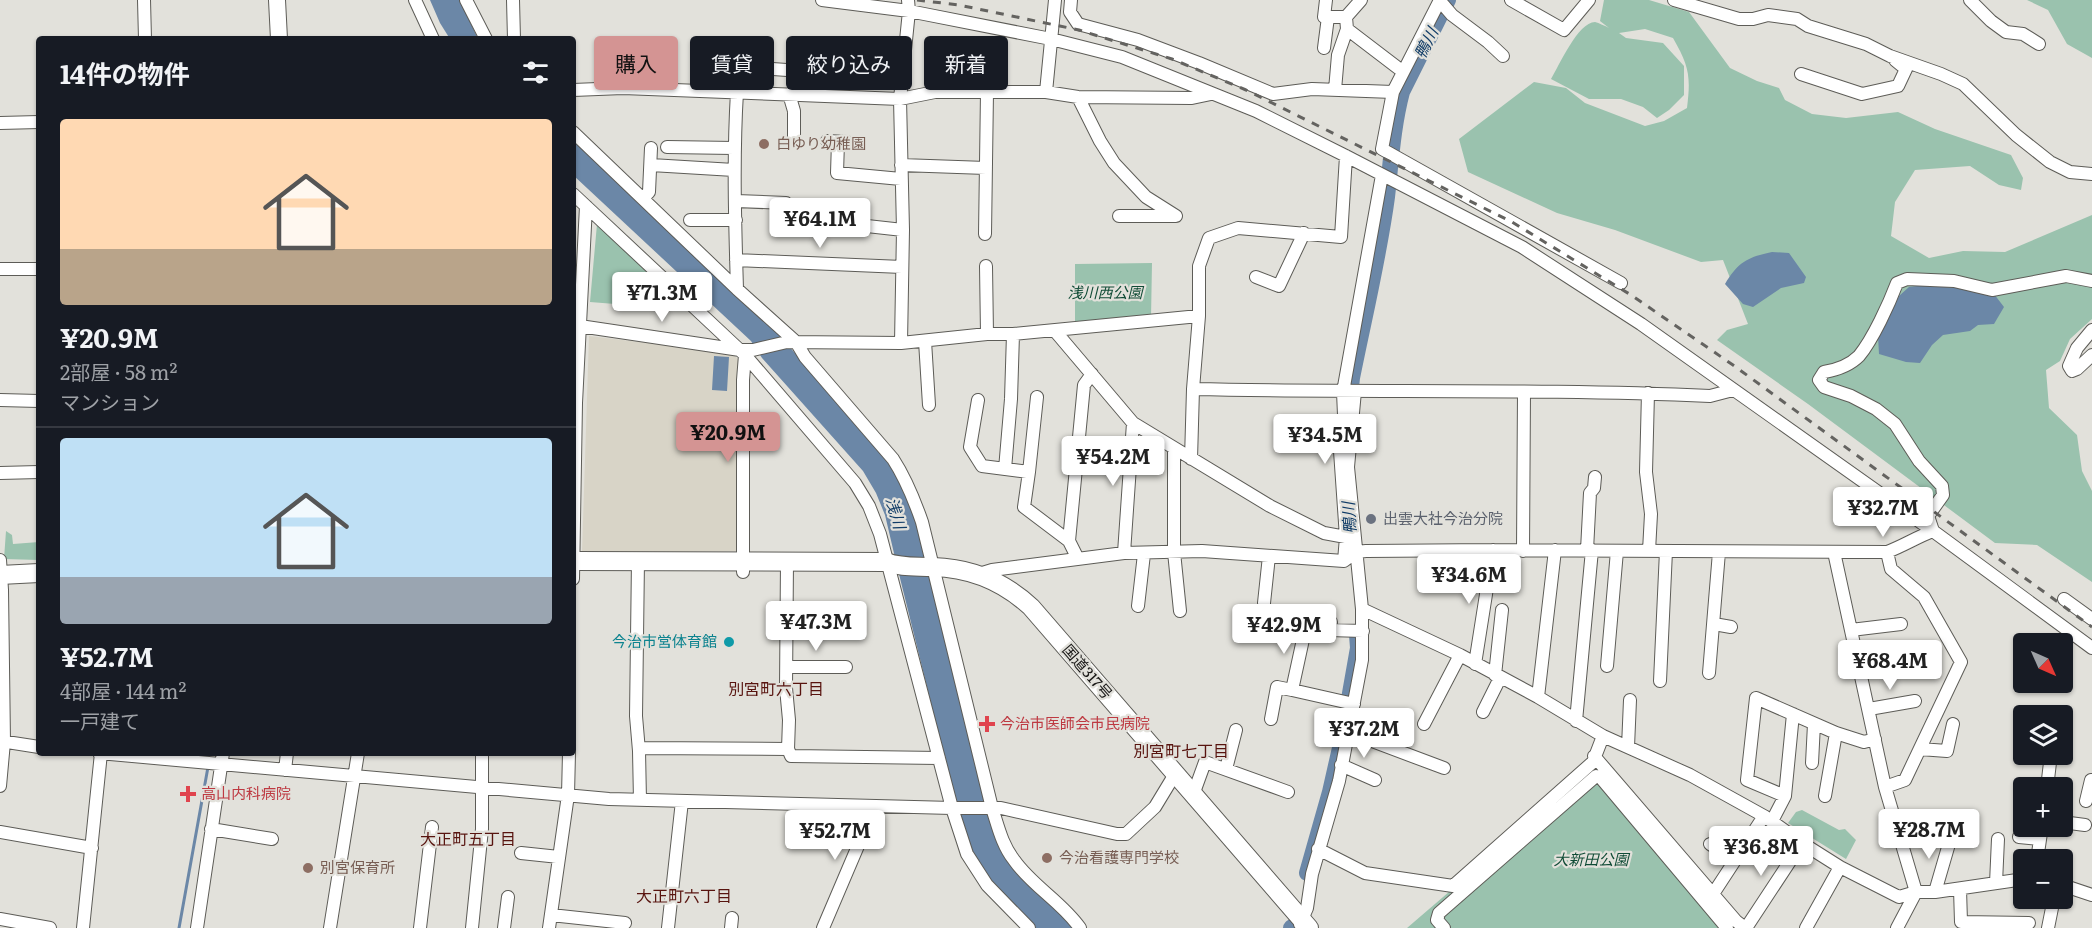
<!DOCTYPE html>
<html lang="ja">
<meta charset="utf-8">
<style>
:root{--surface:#171b24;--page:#242831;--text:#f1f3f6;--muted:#9ea1a6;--line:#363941;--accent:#d49493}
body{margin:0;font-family:Literata,"Noto Sans JP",serif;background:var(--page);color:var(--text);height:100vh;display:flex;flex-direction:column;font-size:22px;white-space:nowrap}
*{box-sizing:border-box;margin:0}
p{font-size:20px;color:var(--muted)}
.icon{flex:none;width:33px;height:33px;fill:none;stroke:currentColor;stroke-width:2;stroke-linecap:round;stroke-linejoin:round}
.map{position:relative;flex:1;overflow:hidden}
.drawer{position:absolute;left:36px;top:36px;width:540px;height:720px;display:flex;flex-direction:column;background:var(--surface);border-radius:6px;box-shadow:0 2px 4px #0004}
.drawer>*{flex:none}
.top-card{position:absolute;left:594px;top:36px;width:570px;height:54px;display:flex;gap:12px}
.needle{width:39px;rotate:135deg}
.controls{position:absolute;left:2013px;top:633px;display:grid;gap:12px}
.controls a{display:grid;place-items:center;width:60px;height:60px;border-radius:6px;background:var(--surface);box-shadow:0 2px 4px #0004;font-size:30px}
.price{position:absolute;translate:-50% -51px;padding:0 14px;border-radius:6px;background:#fff;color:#222;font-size:20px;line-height:39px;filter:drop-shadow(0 2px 3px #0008)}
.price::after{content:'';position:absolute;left:50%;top:36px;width:18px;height:14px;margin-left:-9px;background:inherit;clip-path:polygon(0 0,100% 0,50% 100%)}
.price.current{background:var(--accent);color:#111}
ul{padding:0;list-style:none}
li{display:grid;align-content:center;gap:12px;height:318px;padding:0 24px}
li+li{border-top:2px solid var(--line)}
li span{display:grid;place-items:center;height:186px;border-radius:6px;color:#555}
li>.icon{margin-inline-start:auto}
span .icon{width:108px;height:108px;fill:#fffc;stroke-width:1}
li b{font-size:26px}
h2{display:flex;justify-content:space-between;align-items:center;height:72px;padding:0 24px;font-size:26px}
.pill{padding:0 21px;border-radius:6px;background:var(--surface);box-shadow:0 2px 4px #0004;font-size:21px;line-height:54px}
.pill.current{background:var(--accent);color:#111}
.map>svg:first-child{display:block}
.built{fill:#d8d4c7}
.green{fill:#9ac2ae}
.water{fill:#6b87a7}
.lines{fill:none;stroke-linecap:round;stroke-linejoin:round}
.stream{stroke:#6b87a7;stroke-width:3}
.river{stroke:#6b87a7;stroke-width:16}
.minor-casing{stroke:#5d5c57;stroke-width:14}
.major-casing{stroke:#5d5c57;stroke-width:18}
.highway-casing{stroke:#5d5c57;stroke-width:20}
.minor{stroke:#fff;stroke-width:12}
.major{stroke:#fff;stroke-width:16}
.highway{stroke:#fff;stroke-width:18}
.rail{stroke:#646360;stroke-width:3;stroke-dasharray:8 8;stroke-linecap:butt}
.education-dot{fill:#8d6e63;stroke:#e2e1db;stroke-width:2}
.worship-dot{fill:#6b7280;stroke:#e2e1db;stroke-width:2}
.culture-dot{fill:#0f9aa8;stroke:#e2e1db;stroke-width:2}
.health-dot{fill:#e0444e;stroke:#e2e1db;stroke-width:2}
.labels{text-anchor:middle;stroke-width:4.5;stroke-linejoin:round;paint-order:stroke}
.education-label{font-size:15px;fill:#785e54;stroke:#e2e1db;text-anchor:start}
.park-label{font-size:15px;font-style:italic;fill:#114c37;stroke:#e2e1db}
.worship-label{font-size:15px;fill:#5b616d;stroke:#e2e1db;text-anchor:start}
.culture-label{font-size:15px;fill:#0d838f;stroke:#e2e1db;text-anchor:end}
.street-label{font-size:15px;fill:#1a1918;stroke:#e2e1db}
.health-label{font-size:15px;fill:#be3a42;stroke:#e2e1db;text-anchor:start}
.water-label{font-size:16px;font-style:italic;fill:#103c67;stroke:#e2e1db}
.neighbourhood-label{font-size:16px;fill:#58140f;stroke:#e2e1db}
</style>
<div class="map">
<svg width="2092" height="928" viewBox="0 0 2092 928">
<rect width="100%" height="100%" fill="#e2e1db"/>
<!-- built -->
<path class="built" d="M589 336 732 353 741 362 740 551 582 552Z"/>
<!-- green -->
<path class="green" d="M1604 0H1649L1689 12 1730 68 1757 81 1779 88 1785 100 1812 114 1846 118 1898 112 1935 129 2011 155 2023 178 2021 190 1999 185 1970 166 1915 170 1895 202 1891 236 1929 258 1963 251 2005 252 2092 215V319L2070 339 2060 361 2046 370 2049 408 2077 435 2082 471 2092 491V582L2037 545 1995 543 1808 404 1717 340 1727 330 1748 324 1723 260 1701 262 1615 230 1557 213 1468 172 1459 139 1534 82 1566 88 1585 103 1645 126 1664 121 1687 108C1691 76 1689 66 1673 38L1645 29 1619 33 1626 38 1663 43 1684 66V95L1669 110 1657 118 1643 107 1621 99H1589L1551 79C1559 66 1578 22 1595 22 1599 23 1605 26 1609 28L1600 21Z
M2027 0H2092V58L2067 44 2048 10Z
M597 224 685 306H640L590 302Z
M1152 263 1151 318 1075 325V264Z
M6 531 12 535 13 544 39 542V560L4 559Z
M1598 764 1741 928H1407Z
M1802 810 1839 830 1845 829 1856 840 1846 859 1788 823 1796 812Z"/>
<!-- water -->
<path class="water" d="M430 0H460L478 39H450L440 23Z
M573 136 781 337 892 465 918 520 1003 849 1075 928H1035L996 888 975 861 959 816 897 566 885 515 876 493 863 471 762 358 751 341 573 175Z
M1772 252 1789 253 1806 277 1804 283 1781 288 1753 307 1743 304 1725 284C1738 262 1748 257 1772 252Z
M1925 285 1956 288 1994 294 2004 307 1994 324 1978 325 1970 331 1943 335 1932 345 1920 363 1906 362 1879 354 1878 336 1899 296 1909 287Z
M714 356 729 357 727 391 712 390Z"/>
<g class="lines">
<!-- stream -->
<path class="stream" d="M179 928 208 767"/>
<!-- river -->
<path class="river" d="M1349 406 1352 378C1364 318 1379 257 1387 197 1391 161 1393 126 1402 92L1448 0
M1349 699 1358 648 1357 635
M1307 873 1330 792 1342 739
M1291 928 1292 927"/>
<defs>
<path id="minor" d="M144 0 145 39
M415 0 433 39
M466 0 486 39
M513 0 514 39
M822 0 909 11 1051 39 1122 57 1256 111 1346 156 1522 247 1641 324 1933 531 2092 648
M1071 0 1070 12 1078 24 1138 40 1199 63 1273 94 1312 89 1393 92 1440 0
M1326 0 1324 17H1346
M1511 0 1564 30 1589 0
M1674 0 1739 19H1753L1768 15 1797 19 1808 26 1866 44 1890 56 1941 74 1963 84 2016 135 2050 162 2070 172 2092 174
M1970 0 1991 21 2006 32 2023 34 2039 44
M1440 1 1452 15 1488 42 1503 56
M1347 29 1402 71
M1324 48 1328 17
M1801 74 1862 94 1898 86 1906 69 1895 60
M573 90 623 88 900 99 935 92H1046L1078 97 1192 98 1211 94
M1335 90 1338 55 1347 29 1346 17 1361 0
M1046 92 1055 0
M1393 92 1382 149 1621 283
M757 93 758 68 901 78
M789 94 794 111V138
M1078 97 1100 141 1114 163 1146 197 1176 216H1119
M0 123 39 122
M573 132 737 289 796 342 805 357 893 459C906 479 914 499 922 522L992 808C998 826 1002 845 1014 860 1032 886 1062 902 1080 928
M827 141 847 142
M838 142 837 173 901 179
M667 147 734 148
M651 165 734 170
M901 165 986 168
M643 198 649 192 651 148
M736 201 786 203
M690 220H736
M849 224 903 230
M985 234 987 92
M736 260 902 267
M986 266 987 334
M0 269H39
M1256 277 1279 286 1304 233
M737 289C735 223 733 158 737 92
M573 325 740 350H753L787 342 901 343 987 334H1013L1199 316
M2092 330 2077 348 2069 366 2072 371 2077 369 2092 355
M1055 331 1133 423 1270 506 1324 533 1351 538
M925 341 929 405
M901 343 903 230 900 99 909 11 908 0
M1193 389C1365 393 1538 388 1710 396L1733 390
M1648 393 1646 472 1651 514 1649 551
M1037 397 1029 472 1024 507 1069 541 1078 559
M0 400 39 401
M978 400 970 447 982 466 1029 472
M1174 450V552L1180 611
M1191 459 1193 389 1199 316V266L1209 238 1238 228 1341 237 1346 156
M1005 469 1011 399 1013 334
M0 473 39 472
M1069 541 1084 385 1092 374
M1587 550 1590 493 1594 488 1595 477
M1523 551 1524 392
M1834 552 1885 787 1916 892 1897 928
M1124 553 1133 423
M0 560 2 590 4 742 0 786
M638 560 636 716 639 751 640 800
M1344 561 1346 537 1340 451 1344 415 1343 392 1382 175
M743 572V380L745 355
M979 574 992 570 1124 553 1202 551 1344 561 1356 552 1366 551 1493 550 1887 552C1903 546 1917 537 1933 531L1928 516 1943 495 1942 486 1919 461 1895 424 1876 409 1851 396 1824 387 1819 380 1824 372C1836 370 1850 365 1859 356 1873 339 1889 304 1897 283L1907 279 1954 281 1992 290 2066 276 2092 281
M573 579 576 403 586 206
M2064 599 2092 619
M1264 603 1269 556
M1138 606 1144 554
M1362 609 1460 655 1538 697 1603 736 1690 775 1764 816 1802 843 1840 867 1899 897 1916 892H1935L2024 879
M1714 624 1731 627
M1851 630 1901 624
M1475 664 1493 550
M1607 666 1617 551
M787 667H846
M1709 673 1719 552
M1495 675 1502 610
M1660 681 1666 551
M1538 697 1555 550
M1354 704 1292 690 1307 621 1331 622 1329 630 1363 631
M1869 709 1915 701
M1483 712 1500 678
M1271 719 1277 687 1292 690
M1576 721 1592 550
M1424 724 1460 655
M1348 732 1444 768
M0 741 39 747
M1628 747 1630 700
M639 748 788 749 789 720 786 688 787 561
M788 749 791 756 939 758
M1920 749 1947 751 1953 724
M99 753 609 799 952 808 880 534 869 506 855 483 745 355 573 194
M1594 756 1736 921 1745 928
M1812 763 1814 724
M1341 765 1375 780
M1226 769 1236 730
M285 770 287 753
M1885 787 1905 780 1961 662 1924 597 1891 569 1887 552
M2047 788 2051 754
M1193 795 1205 762 1288 792
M1785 796 1747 780 1756 698 1836 733 1864 742 1875 739
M1825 796 1836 733
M2086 801 2091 780
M1772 821 1785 796 1793 714
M2062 822 2085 825
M211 829 272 839
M0 832 92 848
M2019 837 2040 839
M1710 844 1735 860
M1318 849 1365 873 1453 886 1593 762 1603 736
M521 853 559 857
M2037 860 2042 826
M1996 883 1998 839
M2062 885 2092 895
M1960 889 1961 922 2029 923
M1935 892 1951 837
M1713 894 1764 816
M551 915 625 923
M0 919 50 928
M1300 924 1307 908 1312 874 1339 781 1362 660V609L1348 467 1355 391
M83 928 101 753
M197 928 223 753
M330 928 358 753
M420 928 432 827
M472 928 482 829V753
M504 928 508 897
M549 928 568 795 569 753
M668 928 682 801
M731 928 732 918
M823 928 875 806
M1029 928 987 885 967 854 952 808H1001L1117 834H1126L1155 807 1175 774
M1444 928 1437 920 1439 913 1596 776 1600 777 1727 928
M1746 928 1802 843
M1806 928 1840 867
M2048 928 2054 898"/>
<path id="major" d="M277 0 279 39"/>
<path id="highway" d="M573 561 886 562C901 568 917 566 933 567 971 568 1004 582 1031 607L1309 928
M0 575 39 573"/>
</defs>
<!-- minor casing -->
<use href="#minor" class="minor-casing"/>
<!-- major casing -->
<use href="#major" class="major-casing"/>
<!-- highway casing -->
<use href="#highway" class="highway-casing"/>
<!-- minor -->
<use href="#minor" class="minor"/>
<!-- major -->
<use href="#major" class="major"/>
<!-- highway -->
<use href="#highway" class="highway"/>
<!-- rail -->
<path class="rail" d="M917 0 959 5 1079 30 1172 59 1246 90 1512 222 1631 295 1733 365 2092 627"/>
</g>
<!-- markers -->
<g class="education-dot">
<circle cx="764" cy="144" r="6"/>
<circle cx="1047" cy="858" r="6"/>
<circle cx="308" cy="868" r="6"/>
</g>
<circle class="worship-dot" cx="1371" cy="519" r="6"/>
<circle class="culture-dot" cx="729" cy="642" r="6"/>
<g class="health-dot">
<path d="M984 715h6v6h6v6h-6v6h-6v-6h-6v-6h6z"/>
<path d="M185 785h6v6h6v6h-6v6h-6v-6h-6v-6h6z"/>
</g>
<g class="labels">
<!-- education labels -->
<g class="education-label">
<text x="776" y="149">白ゆり幼稚園</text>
<text x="1059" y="863">今治看護専門学校</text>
<text x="320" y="873">別宮保育所</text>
</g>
<!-- park labels -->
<g class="park-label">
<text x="1105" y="298">浅川西公園</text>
<text x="1591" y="865">大新田公園</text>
</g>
<!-- worship labels -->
<g class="worship-label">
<text x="1383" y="524">出雲大社今治分院</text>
</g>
<!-- culture labels -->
<g class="culture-label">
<text x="717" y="647">今治市営体育館</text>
</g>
<!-- street labels -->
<g class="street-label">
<text transform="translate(1087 672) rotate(49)" y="5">国道317号</text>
</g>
<!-- health labels -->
<g class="health-label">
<text x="1000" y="729">今治市医師会市民病院</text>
<text x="201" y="799">高山内科病院</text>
</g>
<!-- water labels -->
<g class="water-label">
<text transform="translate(1426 43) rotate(-63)" y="6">鴨川</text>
<text transform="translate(896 513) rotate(74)" y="6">浅川</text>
<text transform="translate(1349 518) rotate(-94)" y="6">鴨川</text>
</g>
<!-- neighbourhood labels -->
<g class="neighbourhood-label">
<text x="776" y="695">別宮町六丁目</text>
<text x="1181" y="757">別宮町七丁目</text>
<text x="468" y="845">大正町五丁目</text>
<text x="684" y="902">大正町六丁目</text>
</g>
</g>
</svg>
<div class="controls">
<a><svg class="needle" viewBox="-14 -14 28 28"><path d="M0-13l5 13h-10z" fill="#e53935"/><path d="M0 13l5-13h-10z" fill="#9ea1a6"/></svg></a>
<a><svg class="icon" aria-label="layers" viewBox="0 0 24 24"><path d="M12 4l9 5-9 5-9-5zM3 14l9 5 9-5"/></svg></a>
<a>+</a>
<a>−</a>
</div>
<b class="price" style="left:820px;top:249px">¥64.1M</b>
<b class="price" style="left:662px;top:323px">¥71.3M</b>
<b class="price current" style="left:728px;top:463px">¥20.9M</b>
<b class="price" style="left:1325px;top:465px">¥34.5M</b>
<b class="price" style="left:1113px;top:487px">¥54.2M</b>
<b class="price" style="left:1883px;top:538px">¥32.7M</b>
<b class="price" style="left:1469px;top:605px">¥34.6M</b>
<b class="price" style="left:816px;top:652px">¥47.3M</b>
<b class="price" style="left:1284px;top:655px">¥42.9M</b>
<b class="price" style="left:1890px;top:691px">¥68.4M</b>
<b class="price" style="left:1364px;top:759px">¥37.2M</b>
<b class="price" style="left:1929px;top:860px">¥28.7M</b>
<b class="price" style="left:835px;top:861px">¥52.7M</b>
<b class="price" style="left:1761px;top:877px">¥36.8M</b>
<div class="top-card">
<a class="pill current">購入</a>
<a class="pill">賃貸</a>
<a class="pill">絞り込み</a>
<a class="pill">新着</a>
</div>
<section class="drawer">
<h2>14件の物件<svg class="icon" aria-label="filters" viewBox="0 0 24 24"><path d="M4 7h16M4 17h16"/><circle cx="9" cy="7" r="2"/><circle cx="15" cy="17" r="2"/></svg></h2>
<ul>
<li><span style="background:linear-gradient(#ffd9b3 70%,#b9a48a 0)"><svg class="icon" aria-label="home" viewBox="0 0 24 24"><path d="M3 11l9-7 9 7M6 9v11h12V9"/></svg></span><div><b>¥20.9M</b><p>2部屋 · 58 m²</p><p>マンション</p></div></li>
<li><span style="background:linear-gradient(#bfe0f5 75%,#9aa5b1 0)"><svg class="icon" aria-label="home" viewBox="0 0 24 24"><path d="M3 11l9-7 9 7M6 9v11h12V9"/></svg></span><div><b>¥52.7M</b><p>4部屋 · 144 m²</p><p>一戸建て</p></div></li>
</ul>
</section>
</div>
